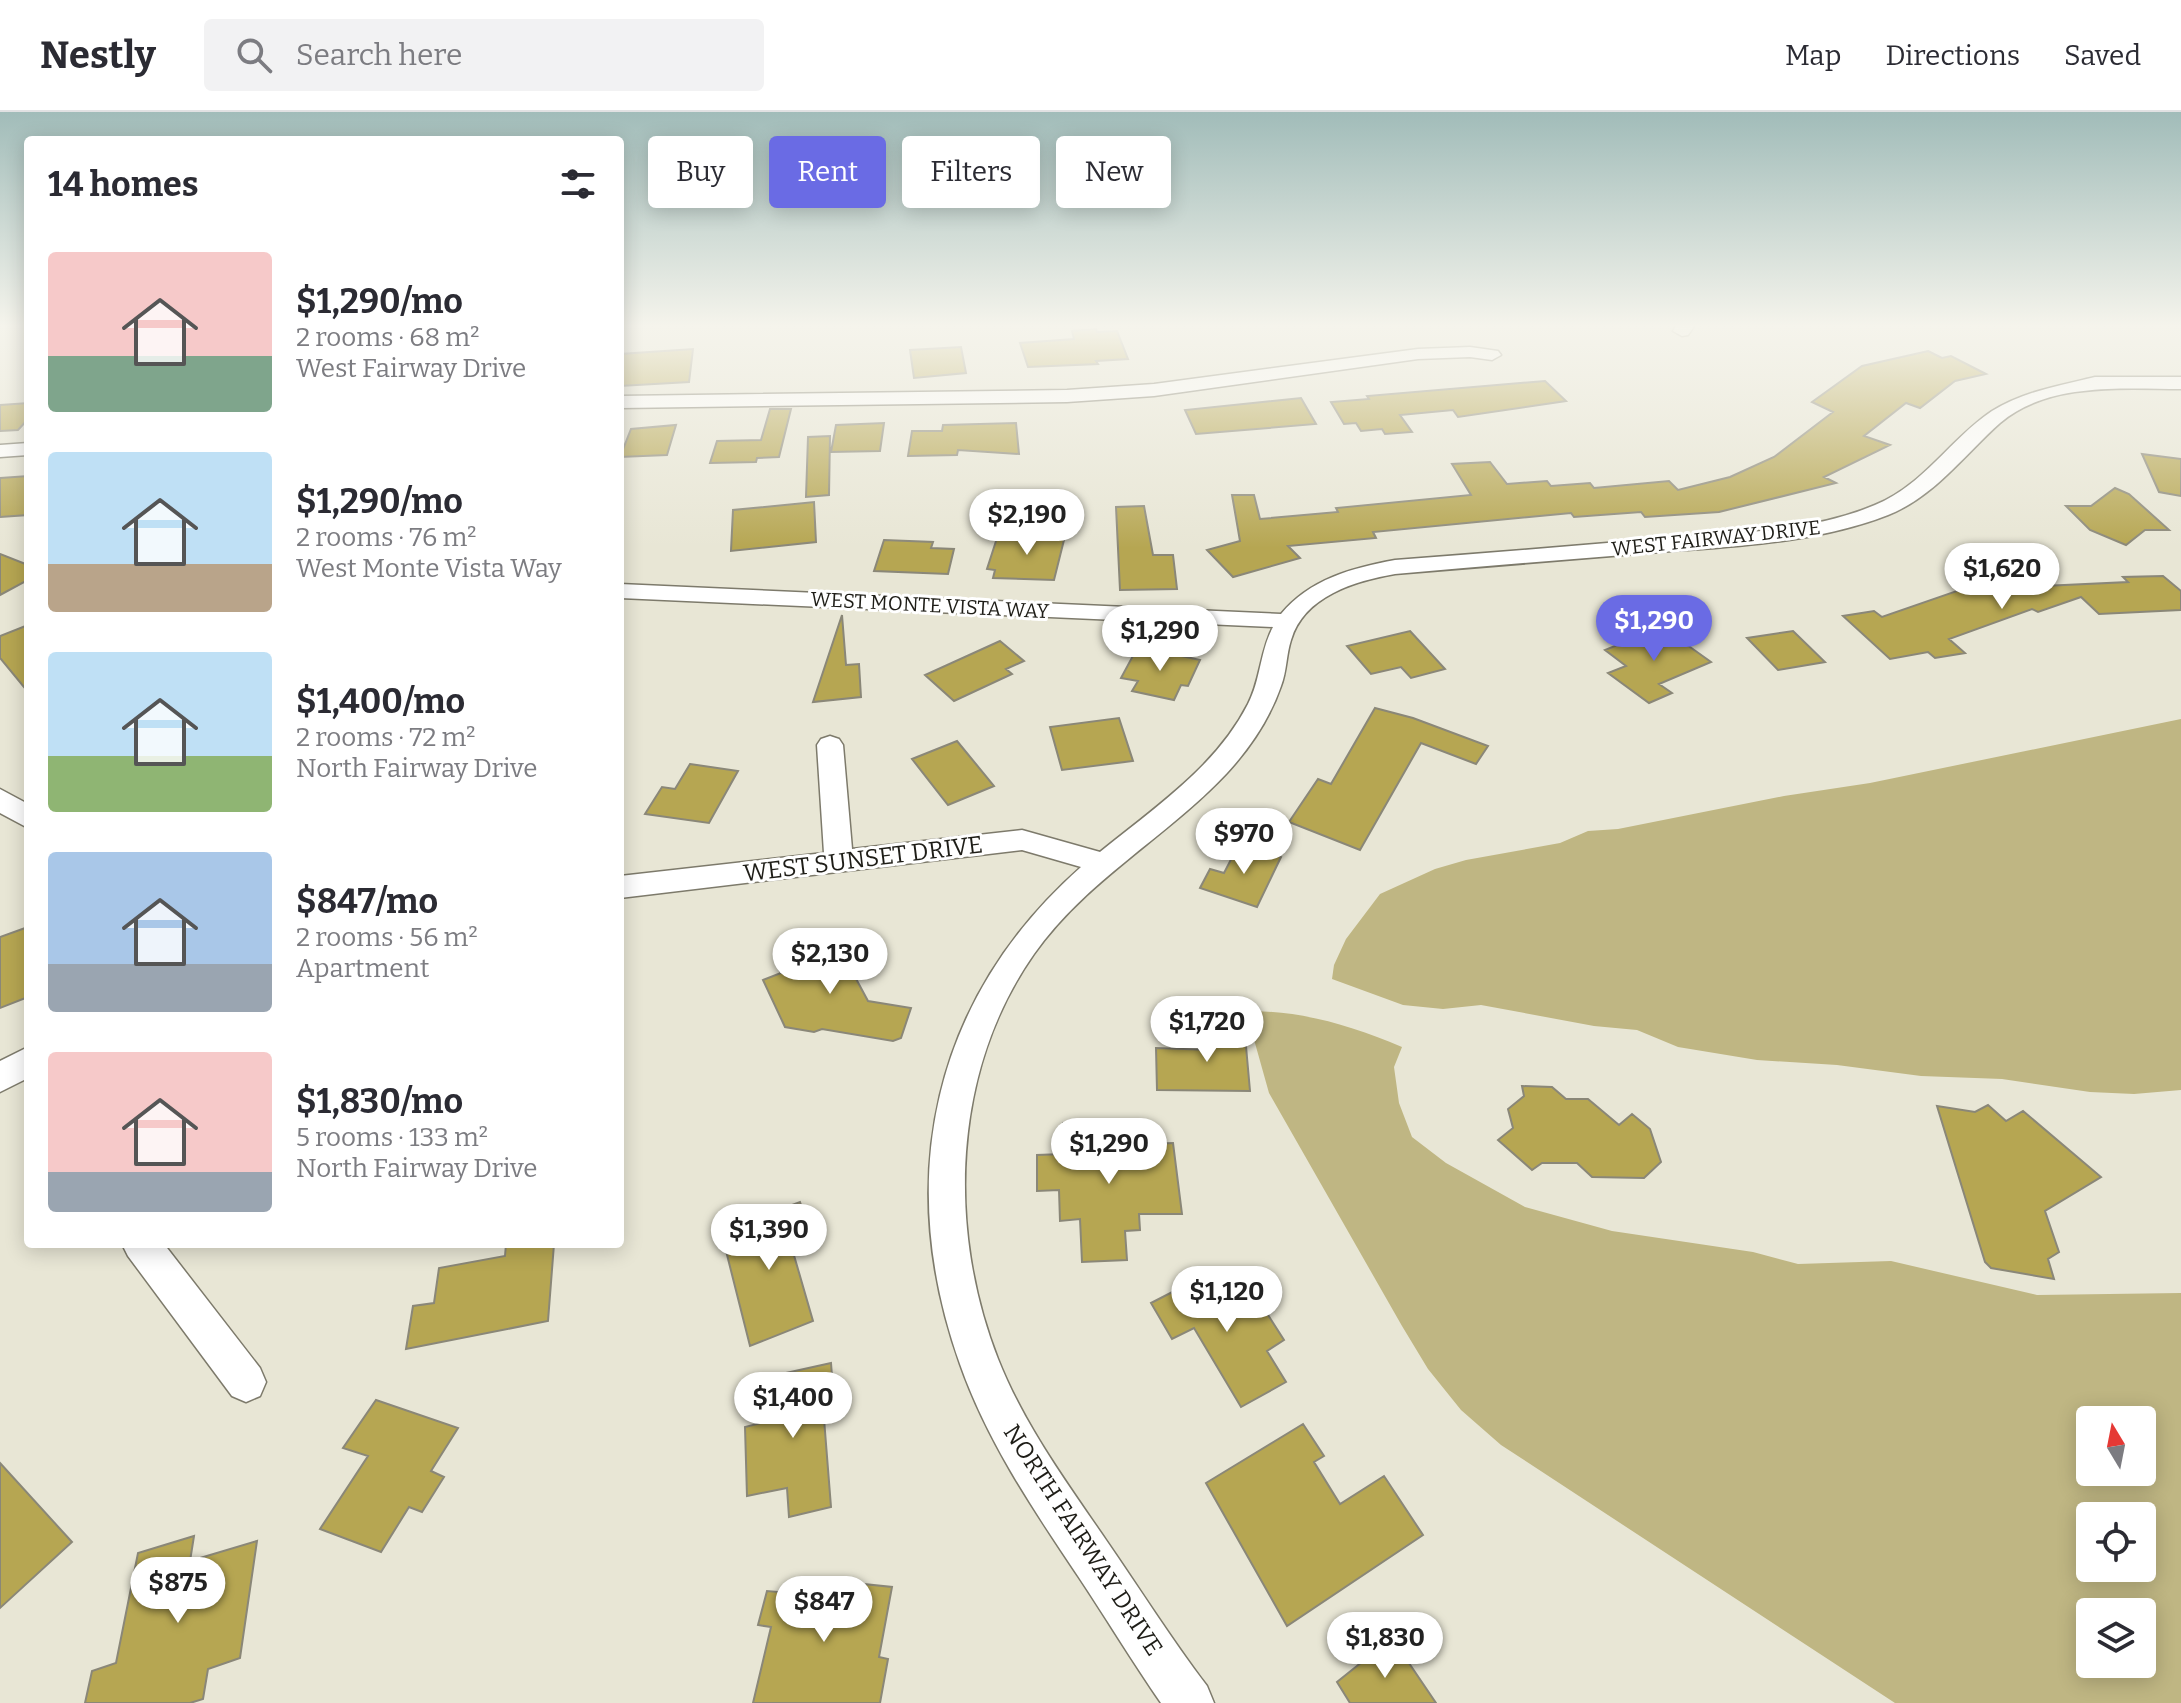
<!DOCTYPE html>
<meta charset="utf-8">
<style>
:root{--surface:#fff;--page:#f2f2f3;--text:#2b2b33;--muted:#7c7c81;--line:#e1e1e2;--accent:#6a6be4}
body{margin:0;font-family:Bitter,serif;background:var(--page);color:var(--text);height:100vh;display:flex;flex-direction:column;font-size:30px;white-space:nowrap}
*{box-sizing:border-box;margin:0}
p{font-size:26px;color:var(--muted)}
.icon{flex:none;width:44px;height:44px;fill:none;stroke:currentColor;stroke-width:2;stroke-linecap:round;stroke-linejoin:round}
.map{position:relative;flex:1;overflow:hidden}
.details{position:absolute;left:24px;top:24px;width:600px;height:1112px;display:flex;flex-direction:column;background:var(--surface);border-radius:8px;box-shadow:0 4px 20px #0003}
.details>*{flex:none}
.guide{position:absolute;left:648px;top:24px;width:760px;height:72px;display:flex;gap:16px}
.needle{width:52px;rotate:350deg}
.buttons{position:absolute;left:2076px;top:1294px;display:grid;gap:16px}
.buttons a{display:grid;place-items:center;width:80px;height:80px;border-radius:8px;background:var(--surface);box-shadow:0 4px 20px #0003;font-size:40px}
.price{position:absolute;translate:-50% -68px;padding:0 18px;border-radius:28px;background:#fff;color:#222;font-size:26px;line-height:52px;filter:drop-shadow(0 2px 4px #0008)}
.price::after{content:'';position:absolute;left:50%;top:48px;width:24px;height:18px;margin-left:-12px;background:inherit;clip-path:polygon(0 0,100% 0,50% 100%)}
.price.current{background:var(--accent);color:#fff}
ul{padding:0;list-style:none}
li{display:flex;align-items:center;gap:24px;height:200px;padding:0 24px}
li span{display:grid;place-items:center;flex:none;width:224px;height:160px;border-radius:8px;color:#555}
li>.icon{margin-inline-start:auto}
span .icon{width:96px;height:96px;fill:#fffc;stroke-width:1}
li b{font-size:34px}
h2{display:flex;justify-content:space-between;align-items:center;height:96px;padding:0 24px;font-size:34px}
.chip{padding:0 28px;border-radius:8px;background:var(--surface);box-shadow:0 4px 20px #0003;font-size:28px;line-height:72px}
.chip.current{background:var(--accent);color:#fff}
header{display:flex;align-items:center;gap:48px;box-sizing:border-box;height:112px;padding:0 40px;background:var(--surface);border-bottom:2px solid var(--line)}
header strong{font-size:38px}
nav{display:flex;gap:44px;margin-inline-start:auto;font-size:28px}
.search{width:560px;height:72px;background:var(--page);display:flex;align-items:center;gap:20px;box-sizing:border-box;padding:0 28px;border-radius:8px;color:var(--muted);font-size:30px}
.map>svg:first-child{display:block}
.green{fill:#bfb683;fill-rule:evenodd}
.building{fill:#b6a652;stroke:#8a8778;stroke-width:2}
.lines{fill:none;stroke-linecap:round;stroke-linejoin:round}
.street-casing{stroke:#7d7a6b;stroke-width:3}
.street{fill:#fff;fill-rule:evenodd}
.labels{text-anchor:middle;stroke-width:6;stroke-linejoin:round;paint-order:stroke}
.far-street-label{font-size:20px;fill:#1e1d17;stroke:#fff}
.street-label{font-size:24px;fill:#1e1d17;stroke:#fff}
</style>
<header>
<strong>Nestly</strong>
<div class="search"><svg class="icon" aria-label="search" viewBox="0 0 24 24"><circle cx="10" cy="10" r="6"/><path d="M15 15l6 6"/></svg>Search here</div>
<nav><a>Map</a><a>Directions</a><a>Saved</a></nav>
</header>
<div class="map">
<svg width="2181" height="1591" viewBox="0 0 2181 1591">
<rect width="100%" height="100%" fill="#e8e6d5"/>
<!-- green -->
<path class="green" d="M2181 607V978L2134 982 2090 980 2002 967 1921 964 1837 953 1757 948 1678 935 1637 918 1594 914 1481 893 1443 897 1403 893 1332 867 1334 853 1346 827 1380 782 1435 757 1466 748 1560 731 1588 719 1618 717 1784 684 1870 671Z
M1246 899C1303 899 1350 913 1402 935L1394 955 1399 991 1412 1025 1446 1051 1525 1095 1612 1119 1753 1140 1798 1152 1891 1149 2037 1183 2181 1181V1591H1895L1501 1333 1461 1298 1428 1257 1402 1214 1269 981ZM2090 1308H2142V1360H2090ZM2090 1404H2142V1456H2090ZM2090 1500H2142V1552H2090Z"/>
<!-- building -->
<path class="building" d="M1096 217 1097 220 1117 219 1128 247 1096 249 1098 252 1028 255 1020 231 1074 227 1072 219Z
M961 235 966 261 914 266 910 238Z
M693 237 689 270 620 274V242Z
M1928 239 1942 246 1951 244 1986 262 1955 269 1920 296 1906 291 1864 324 1890 333 1824 365 1836 371 1719 400 1645 405 1641 400 1574 405 1571 401 1373 420 1376 426 1288 434 1300 446 1233 465 1207 438 1240 429 1232 383H1254L1260 407 1338 400 1336 396 1471 383 1452 352 1490 350 1507 372 1547 369 1551 374 1590 371 1594 376 1669 369 1678 378 1730 365 1774 345 1833 300 1812 290 1862 254Z
M1545 269 1566 289 1458 305 1453 298 1400 303 1412 320 1385 322 1382 317 1361 319 1356 311 1344 312 1331 290 1369 287 1367 284Z
M1301 286 1316 312 1196 322 1185 298Z
M28 291V307L18 318 0 319V293Z
M770 297H791L779 345 757 346 756 350 710 351 717 329 761 328Z
M884 311 880 339 831 340 836 313Z
M1016 311 1019 342 958 338 957 343 908 344 912 319H942L943 313Z
M676 313 667 343 620 345 631 317Z
M830 324 829 383 806 385 808 325Z
M2142 342 2181 347V384L2159 380Z
M28 364V403L0 405V366Z
M2115 376 2129 382 2169 418H2145L2126 433 2090 418 2066 394H2091Z
M814 390 816 430 731 439 733 398Z
M1144 394 1153 443H1173L1177 477 1120 478 1116 395Z
M1014 421 1065 424 1054 468 993 466 995 458 987 457 997 426 1013 427Z
M884 428 933 430 931 436 954 437 948 462 874 459Z
M0 442 28 453V468L0 483Z
M2003 463 2024 475 2128 470 2123 465 2163 464 2181 479V498L2099 502 2081 485 2038 500 2032 497 1949 527 1965 541 1935 546 1928 540 1890 547 1843 504 1874 499 1882 505Z
M842 503 846 553 859 552 861 585 813 590Z
M28 513V580L0 546V524Z
M1662 515 1711 550 1659 572 1672 581 1649 591 1608 561 1626 554 1605 538Z
M1410 519 1445 557 1411 566 1401 555 1371 562 1347 534Z
M1793 519 1825 550 1778 558 1747 526Z
M1000 529 1024 549 1006 557 1012 562 954 589 925 563Z
M1154 538 1200 548 1188 574 1181 573 1174 588 1132 579 1138 569 1121 566 1135 540 1152 543Z
M1375 596 1413 606 1488 634 1476 652 1421 631 1360 738 1289 710 1318 667 1331 672Z
M1119 606 1133 649 1062 658 1050 615Z
M957 629 994 674 948 693 912 647Z
M690 652 738 659 709 711 645 702 662 675 675 677Z
M1239 732 1281 745 1257 795 1200 776 1210 757 1224 761Z
M28 815V885L0 896V825Z
M833 824 868 889 911 896 901 926 893 929 822 917 814 920 785 915 763 868 781 861 775 848Z
M1210 912H1244L1250 979 1157 978 1156 936 1211 938Z
M1522 974 1552 975 1566 987H1588L1619 1013 1632 1002 1650 1017 1661 1050 1644 1066 1592 1065 1577 1051H1542L1532 1058 1498 1028 1513 1016 1508 997 1524 984Z
M1988 993 2006 1009 2023 999 2101 1065 2045 1099 2059 1140 2048 1147 2054 1167 1991 1156 1985 1150 1937 994 1975 1000Z
M1115 1010 1116 1033 1173 1031 1182 1102H1139L1140 1118 1125 1119 1127 1148 1082 1150 1080 1107 1060 1109 1059 1078 1037 1079V1043L1064 1042 1063 1011Z
M800 1090 811 1124 791 1133 813 1209 750 1234 721 1119Z
M506 1132H554L548 1209 406 1237 413 1194 434 1191 439 1156 505 1144Z
M1215 1158 1236 1191 1254 1181 1284 1228 1267 1239 1286 1270 1241 1295 1194 1216 1172 1227 1151 1191Z
M831 1251 834 1291 823 1294 831 1395 789 1405 787 1376 747 1384 745 1315 765 1310 763 1266Z
M376 1288 458 1316 431 1359 444 1365 422 1400 409 1395 381 1440 320 1417 368 1344 343 1336Z
M1303 1312 1324 1344 1314 1350 1340 1392 1384 1364 1423 1423 1287 1514 1206 1371Z
M0 1351 72 1430 0 1496Z
M194 1424 190 1449 257 1429 240 1546 208 1557 203 1587 190 1591H85L92 1559 116 1551 138 1441Z
M806 1466 892 1475 879 1545 888 1547 880 1591H753L771 1515 758 1513 767 1479 802 1482Z
M1392 1526 1436 1591H1350L1337 1570Z"/>
<g class="lines">
<defs>
<path id="street" d="M1677 213H1695L1688 223 1682 224 1673 219Z
M1470 235 1498 239 1501 243 1492 248 1470 245 1418 247 1154 284 1067 290 620 296V284L1067 278 1154 272 1418 237Z
M2095 265H2181V277C2122 277 2048 270 2000 311 1964 343 1934 385 1888 403 1816 431 1737 434 1661 440 1573 447 1484 454 1395 462 1355 469 1304 484 1291 528 1286 543 1287 559 1281 574 1270 606 1250 636 1227 661 1167 725 1085 769 1034 842 952 959 947 1117 998 1247 1024 1313 1067 1371 1106 1428 1140 1477 1171 1527 1207 1574L1214 1591H1161C1132 1549 1106 1506 1078 1464 1033 1397 987 1329 960 1252 894 1067 932 887 1081 755L1022 738 620 786V764L824 741 817 633 821 627 830 624 839 627 843 633 852 737 1022 718 1100 740C1154 696 1216 655 1248 592 1261 567 1260 539 1273 515L620 486V472L1281 502C1310 467 1352 456 1395 448 1486 441 1576 434 1667 426 1735 421 1811 420 1875 393 1924 373 1950 327 1992 299 2024 279 2059 274 2095 265Z
M28 331V343L0 345V333Z
M0 677 28 692V716L0 701Z
M28 935V966L0 980V949Z
M122 1132H164L260 1256 266 1270 260 1284 246 1290 232 1284 128 1144Z"/>
</defs>
<!-- street casing -->
<use href="#street" class="street-casing"/>
<!-- street -->
<use href="#street" class="street"/>
</g>
<!-- sky -->
<linearGradient id="sky" x2="0" y2="1"><stop stop-color="#a1bcb9"/><stop offset="0.49" stop-color="#f5f4ec"/><stop offset="1" stop-color="#f5f4ec" stop-opacity="0"/></linearGradient>
<rect width="2181" height="436" fill="url(#sky)"/>
<g class="labels">
<!-- far-street labels -->
<g class="far-street-label">
<text transform="translate(1716 426) rotate(-6)" y="7">WEST FAIRWAY DRIVE</text>
<text transform="translate(930 493) rotate(3)" y="7">WEST MONTE VISTA WAY</text>
</g>
<!-- street labels -->
<g class="street-label">
<text transform="translate(863 747) rotate(-7)" y="8">WEST SUNSET DRIVE</text>
<text transform="translate(1083 1428) rotate(57)" y="8">NORTH FAIRWAY DRIVE</text>
</g>
</g>
</svg>
<div class="buttons">
<a><svg class="needle" viewBox="-14 -14 28 28"><path d="M0-13l5 13h-10z" fill="#e53935"/><path d="M0 13l5-13h-10z" fill="#7c7c81"/></svg></a>
<a><svg class="icon" aria-label="locate" viewBox="0 0 24 24"><circle cx="12" cy="12" r="6"/><path d="M12 2v4M12 18v4M2 12h4M18 12h4"/></svg></a>
<a><svg class="icon" aria-label="layers" viewBox="0 0 24 24"><path d="M12 4l9 5-9 5-9-5zM3 14l9 5 9-5"/></svg></a>
</div>
<b class="price" style="left:1027px;top:445px">$2,190</b>
<b class="price" style="left:2002px;top:499px">$1,620</b>
<b class="price current" style="left:1654px;top:551px">$1,290</b>
<b class="price" style="left:1160px;top:561px">$1,290</b>
<b class="price" style="left:1244px;top:764px">$970</b>
<b class="price" style="left:830px;top:884px">$2,130</b>
<b class="price" style="left:1207px;top:952px">$1,720</b>
<b class="price" style="left:1109px;top:1074px">$1,290</b>
<b class="price" style="left:769px;top:1160px">$1,390</b>
<b class="price" style="left:1227px;top:1222px">$1,120</b>
<b class="price" style="left:793px;top:1328px">$1,400</b>
<b class="price" style="left:178px;top:1513px">$875</b>
<b class="price" style="left:824px;top:1532px">$847</b>
<b class="price" style="left:1385px;top:1568px">$1,830</b>
<div class="guide">
<a class="chip">Buy</a>
<a class="chip current">Rent</a>
<a class="chip">Filters</a>
<a class="chip">New</a>
</div>
<section class="details">
<h2>14 homes<svg class="icon" aria-label="filters" viewBox="0 0 24 24"><path d="M4 7h16M4 17h16"/><circle cx="9" cy="7" r="2"/><circle cx="15" cy="17" r="2"/></svg></h2>
<ul>
<li><span style="background:linear-gradient(#f6c9c9 65%,#7fa58c 0)"><svg class="icon" aria-label="home" viewBox="0 0 24 24"><path d="M3 11l9-7 9 7M6 9v11h12V9"/></svg></span><div><b>$1,290/mo</b><p>2 rooms · 68 m²</p><p>West Fairway Drive</p></div></li>
<li><span style="background:linear-gradient(#bfe0f5 70%,#b9a48a 0)"><svg class="icon" aria-label="home" viewBox="0 0 24 24"><path d="M3 11l9-7 9 7M6 9v11h12V9"/></svg></span><div><b>$1,290/mo</b><p>2 rooms · 76 m²</p><p>West Monte Vista Way</p></div></li>
<li><span style="background:linear-gradient(#bfe0f5 65%,#8fb573 0)"><svg class="icon" aria-label="home" viewBox="0 0 24 24"><path d="M3 11l9-7 9 7M6 9v11h12V9"/></svg></span><div><b>$1,400/mo</b><p>2 rooms · 72 m²</p><p>North Fairway Drive</p></div></li>
<li><span style="background:linear-gradient(#a9c7e8 70%,#9aa5b1 0)"><svg class="icon" aria-label="home" viewBox="0 0 24 24"><path d="M3 11l9-7 9 7M6 9v11h12V9"/></svg></span><div><b>$847/mo</b><p>2 rooms · 56 m²</p><p>Apartment</p></div></li>
<li><span style="background:linear-gradient(#f6c9c9 75%,#9aa5b1 0)"><svg class="icon" aria-label="home" viewBox="0 0 24 24"><path d="M3 11l9-7 9 7M6 9v11h12V9"/></svg></span><div><b>$1,830/mo</b><p>5 rooms · 133 m²</p><p>North Fairway Drive</p></div></li>
</ul>
</section>
</div>
